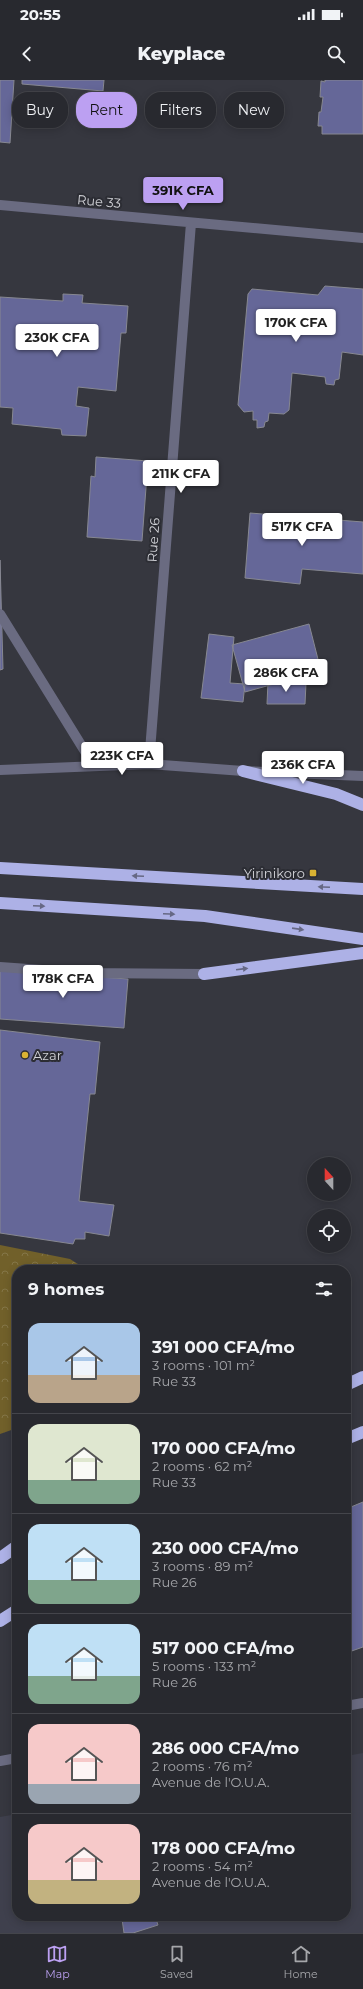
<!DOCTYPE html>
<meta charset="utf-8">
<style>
:root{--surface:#28292f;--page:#303137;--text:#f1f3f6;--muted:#a5a6aa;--line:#44454b;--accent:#bca0f2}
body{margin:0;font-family:Montserrat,sans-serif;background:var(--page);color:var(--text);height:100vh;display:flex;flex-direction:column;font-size:15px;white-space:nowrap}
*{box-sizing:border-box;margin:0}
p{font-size:13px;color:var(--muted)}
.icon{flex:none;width:22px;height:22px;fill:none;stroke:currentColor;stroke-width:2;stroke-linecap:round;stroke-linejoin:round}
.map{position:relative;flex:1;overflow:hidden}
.sheet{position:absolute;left:12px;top:1185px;width:339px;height:656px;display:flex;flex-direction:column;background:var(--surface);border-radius:16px;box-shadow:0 2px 10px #0003,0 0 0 1px var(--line)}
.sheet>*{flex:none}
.hud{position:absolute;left:12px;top:12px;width:339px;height:36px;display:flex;gap:8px}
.needle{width:26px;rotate:339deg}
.tools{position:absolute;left:307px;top:1077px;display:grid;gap:8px}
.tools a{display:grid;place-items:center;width:44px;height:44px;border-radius:50%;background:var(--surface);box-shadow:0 2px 10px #0003,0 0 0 1px var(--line);font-size:20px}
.price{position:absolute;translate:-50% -34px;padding:0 9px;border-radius:4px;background:#fff;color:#222;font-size:13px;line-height:26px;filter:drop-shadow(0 1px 2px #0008)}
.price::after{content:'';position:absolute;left:50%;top:24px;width:12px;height:9px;margin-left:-6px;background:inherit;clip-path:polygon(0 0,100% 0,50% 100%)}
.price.on{background:var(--accent);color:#111}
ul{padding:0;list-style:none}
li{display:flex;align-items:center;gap:12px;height:100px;padding:0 16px}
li+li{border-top:1px solid var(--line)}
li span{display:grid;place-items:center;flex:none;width:112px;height:80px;border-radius:12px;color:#555}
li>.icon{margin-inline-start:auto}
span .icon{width:48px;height:48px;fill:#fffc;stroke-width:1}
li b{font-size:17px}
h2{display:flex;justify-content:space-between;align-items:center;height:48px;padding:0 16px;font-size:17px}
.chip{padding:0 14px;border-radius:16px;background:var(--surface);box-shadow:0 2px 10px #0003,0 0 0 1px var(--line);font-size:14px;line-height:36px}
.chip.on{background:var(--accent);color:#111}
.status{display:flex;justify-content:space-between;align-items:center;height:28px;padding:0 20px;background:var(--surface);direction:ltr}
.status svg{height:11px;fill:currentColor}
header{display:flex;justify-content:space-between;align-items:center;height:52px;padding:0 16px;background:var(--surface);font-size:18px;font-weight:800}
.tab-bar{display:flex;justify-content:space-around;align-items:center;height:56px;border-top:1px solid var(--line);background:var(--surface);font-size:11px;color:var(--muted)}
.tab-bar a{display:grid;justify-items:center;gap:2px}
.tab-bar .on{color:var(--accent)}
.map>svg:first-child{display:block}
.built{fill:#3f404d}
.forest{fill:url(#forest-crowns)}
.building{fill:#656798;stroke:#878891}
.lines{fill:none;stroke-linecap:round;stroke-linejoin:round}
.minor{stroke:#6a6b81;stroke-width:10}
.highway{stroke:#adb1e6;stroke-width:12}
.oneway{fill:#666884}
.poi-dot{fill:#dab333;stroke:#2c2d34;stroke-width:1.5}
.labels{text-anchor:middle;stroke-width:4;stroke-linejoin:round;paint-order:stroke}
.street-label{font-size:13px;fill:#d2d3d8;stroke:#2c2d34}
.poi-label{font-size:13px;fill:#d2d3d8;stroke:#2c2d34;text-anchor:end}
</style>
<div class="status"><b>20:55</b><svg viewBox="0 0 49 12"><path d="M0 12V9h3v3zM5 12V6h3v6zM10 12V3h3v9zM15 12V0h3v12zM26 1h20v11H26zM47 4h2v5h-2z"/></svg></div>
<header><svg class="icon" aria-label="back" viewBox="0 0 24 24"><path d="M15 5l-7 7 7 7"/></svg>Keyplace<svg class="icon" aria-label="search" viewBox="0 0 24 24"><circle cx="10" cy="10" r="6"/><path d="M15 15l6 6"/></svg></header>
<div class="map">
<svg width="363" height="1853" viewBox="0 0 363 1853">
<defs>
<pattern id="forest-crowns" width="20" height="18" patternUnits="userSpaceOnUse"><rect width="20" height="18" fill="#71602a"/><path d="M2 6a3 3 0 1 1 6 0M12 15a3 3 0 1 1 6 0" fill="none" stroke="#847648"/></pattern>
</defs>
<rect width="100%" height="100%" fill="#36373f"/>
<!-- built -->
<path class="built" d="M363 1673V1853H0V1737L17 1734V1836H346V1676Z"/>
<!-- forest -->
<path class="forest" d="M0 1165 70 1179 87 1190H17V1348L0 1354Z"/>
<!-- building -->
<path class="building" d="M0 0H14L10 63 0 62Z
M22 0H104L103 11 22 4Z
M325 0H363V54H322V46H318L319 32H321L323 17H320L321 1 325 2Z
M325 206 363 209V275L342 272 339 299 335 300 334 305 326 304 325 297 292 293 289 330 284 334 269 333 268 341 265 342 264 347 257 348V340H253V331L244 332 238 325 248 214 252 209 318 215Z
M63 214 83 215 82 223 128 226 126 253H121L116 311 78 307 76 326 89 328 86 356 62 355 61 349 12 344 13 328 0 327V217L63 221Z
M96 377 148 381 142 461 87 457 91 396 95 397Z
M250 433 363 442V494L302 489 300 504 245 498Z
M0 480 3 589 0 590Z
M309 544 321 591 245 612 232 565Z
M209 554 234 557 230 603 245 604 243 622 201 618Z
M268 602 306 603 305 624H267Z
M0 890 128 899 124 948 0 939Z
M0 950 100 962 95 1014H90L79 1121 114 1125 109 1156 85 1152V1159H75L73 1164 0 1153Z
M363 1422V1567L346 1573V1429Z
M135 1836H155L158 1845 133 1853H124L122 1839Z"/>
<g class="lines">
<!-- minor -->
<path class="minor" d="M0 125 363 158
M0 534 94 686
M149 684 191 143
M0 690 149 684 243 691 363 696
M0 887 84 893 204 894
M346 1626 363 1623
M0 1681 17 1678"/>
<!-- highway -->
<path class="highway" d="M243 691 336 714 363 725
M0 788 363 809
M0 823 205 836 363 859
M204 894 363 873
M346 1305 363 1297
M346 1359 363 1352
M0 1478 17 1466
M0 1541 17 1530"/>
</g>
<!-- one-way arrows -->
<defs><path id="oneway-solid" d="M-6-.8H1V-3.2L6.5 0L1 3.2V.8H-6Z"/></defs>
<g class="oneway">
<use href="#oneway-solid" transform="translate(138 796) rotate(-177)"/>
<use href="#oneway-solid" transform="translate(324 807) rotate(-177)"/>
<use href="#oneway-solid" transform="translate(39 826) rotate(3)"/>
<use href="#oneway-solid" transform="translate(169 834) rotate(3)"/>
<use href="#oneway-solid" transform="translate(298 849) rotate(8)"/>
<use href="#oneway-solid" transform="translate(242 889) rotate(-7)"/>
</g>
<!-- markers -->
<g class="poi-dot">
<rect x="309" y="789" width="8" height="8" rx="2"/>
<circle cx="25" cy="975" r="4"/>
</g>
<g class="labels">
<!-- street labels -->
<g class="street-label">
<text transform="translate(99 121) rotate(5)" y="5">Rue 33</text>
<text transform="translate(153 460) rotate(-86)" y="5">Rue 26</text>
</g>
<!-- poi labels -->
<g class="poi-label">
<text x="305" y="798">Yirinikoro</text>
<text x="33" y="980" text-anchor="start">Azar</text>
</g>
</g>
</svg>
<div class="tools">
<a><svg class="needle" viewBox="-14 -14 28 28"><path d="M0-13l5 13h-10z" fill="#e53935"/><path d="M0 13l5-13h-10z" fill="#a5a6aa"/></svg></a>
<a><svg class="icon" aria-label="locate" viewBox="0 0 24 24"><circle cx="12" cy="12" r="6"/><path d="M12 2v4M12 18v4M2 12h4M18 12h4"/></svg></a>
</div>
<b class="price on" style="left:183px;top:131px">391K CFA</b>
<b class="price" style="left:296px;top:263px">170K CFA</b>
<b class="price" style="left:57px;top:278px">230K CFA</b>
<b class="price" style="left:181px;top:414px">211K CFA</b>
<b class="price" style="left:302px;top:467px">517K CFA</b>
<b class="price" style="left:286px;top:613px">286K CFA</b>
<b class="price" style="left:122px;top:696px">223K CFA</b>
<b class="price" style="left:303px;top:705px">236K CFA</b>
<b class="price" style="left:63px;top:919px">178K CFA</b>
<div class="hud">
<a class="chip">Buy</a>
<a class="chip on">Rent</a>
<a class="chip">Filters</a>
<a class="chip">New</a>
</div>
<section class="sheet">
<h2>9 homes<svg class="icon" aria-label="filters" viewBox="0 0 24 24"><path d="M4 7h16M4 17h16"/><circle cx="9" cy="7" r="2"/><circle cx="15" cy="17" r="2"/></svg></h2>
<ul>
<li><span style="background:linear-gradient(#a9c7e8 65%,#b9a48a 0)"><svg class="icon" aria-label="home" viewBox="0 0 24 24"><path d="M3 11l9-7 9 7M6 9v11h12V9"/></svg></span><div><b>391 000 CFA/mo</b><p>3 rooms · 101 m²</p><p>Rue 33</p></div></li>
<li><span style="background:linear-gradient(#dfe7d0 70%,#7fa58c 0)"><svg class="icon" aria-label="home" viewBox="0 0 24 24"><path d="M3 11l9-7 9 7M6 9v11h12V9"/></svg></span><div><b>170 000 CFA/mo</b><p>2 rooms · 62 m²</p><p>Rue 33</p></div></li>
<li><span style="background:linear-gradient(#bfe0f5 70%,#7fa58c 0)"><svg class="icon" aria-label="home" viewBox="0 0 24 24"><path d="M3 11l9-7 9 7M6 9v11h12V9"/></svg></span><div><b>230 000 CFA/mo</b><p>3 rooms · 89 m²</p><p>Rue 26</p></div></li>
<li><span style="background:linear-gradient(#bfe0f5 65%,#7fa58c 0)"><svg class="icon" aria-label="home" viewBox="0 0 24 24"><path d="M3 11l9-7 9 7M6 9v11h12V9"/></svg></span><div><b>517 000 CFA/mo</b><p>5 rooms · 133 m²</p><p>Rue 26</p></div></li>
<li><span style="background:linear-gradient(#f6c9c9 75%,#9aa5b1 0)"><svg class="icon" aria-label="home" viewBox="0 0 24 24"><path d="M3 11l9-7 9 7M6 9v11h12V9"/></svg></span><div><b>286 000 CFA/mo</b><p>2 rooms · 76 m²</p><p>Avenue de l'O.U.A.</p></div></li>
<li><span style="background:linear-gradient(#f6c9c9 70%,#c2b280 0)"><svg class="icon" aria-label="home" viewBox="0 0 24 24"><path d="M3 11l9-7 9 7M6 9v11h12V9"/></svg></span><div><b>178 000 CFA/mo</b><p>2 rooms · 54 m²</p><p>Avenue de l'O.U.A.</p></div></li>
</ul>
</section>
</div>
<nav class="tab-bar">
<a class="on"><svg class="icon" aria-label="map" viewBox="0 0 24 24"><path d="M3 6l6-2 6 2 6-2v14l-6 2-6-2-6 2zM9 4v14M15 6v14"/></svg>Map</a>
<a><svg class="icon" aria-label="saved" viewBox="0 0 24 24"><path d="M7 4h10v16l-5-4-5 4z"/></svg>Saved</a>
<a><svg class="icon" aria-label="home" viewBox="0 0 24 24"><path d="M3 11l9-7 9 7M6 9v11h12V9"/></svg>Home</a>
</nav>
